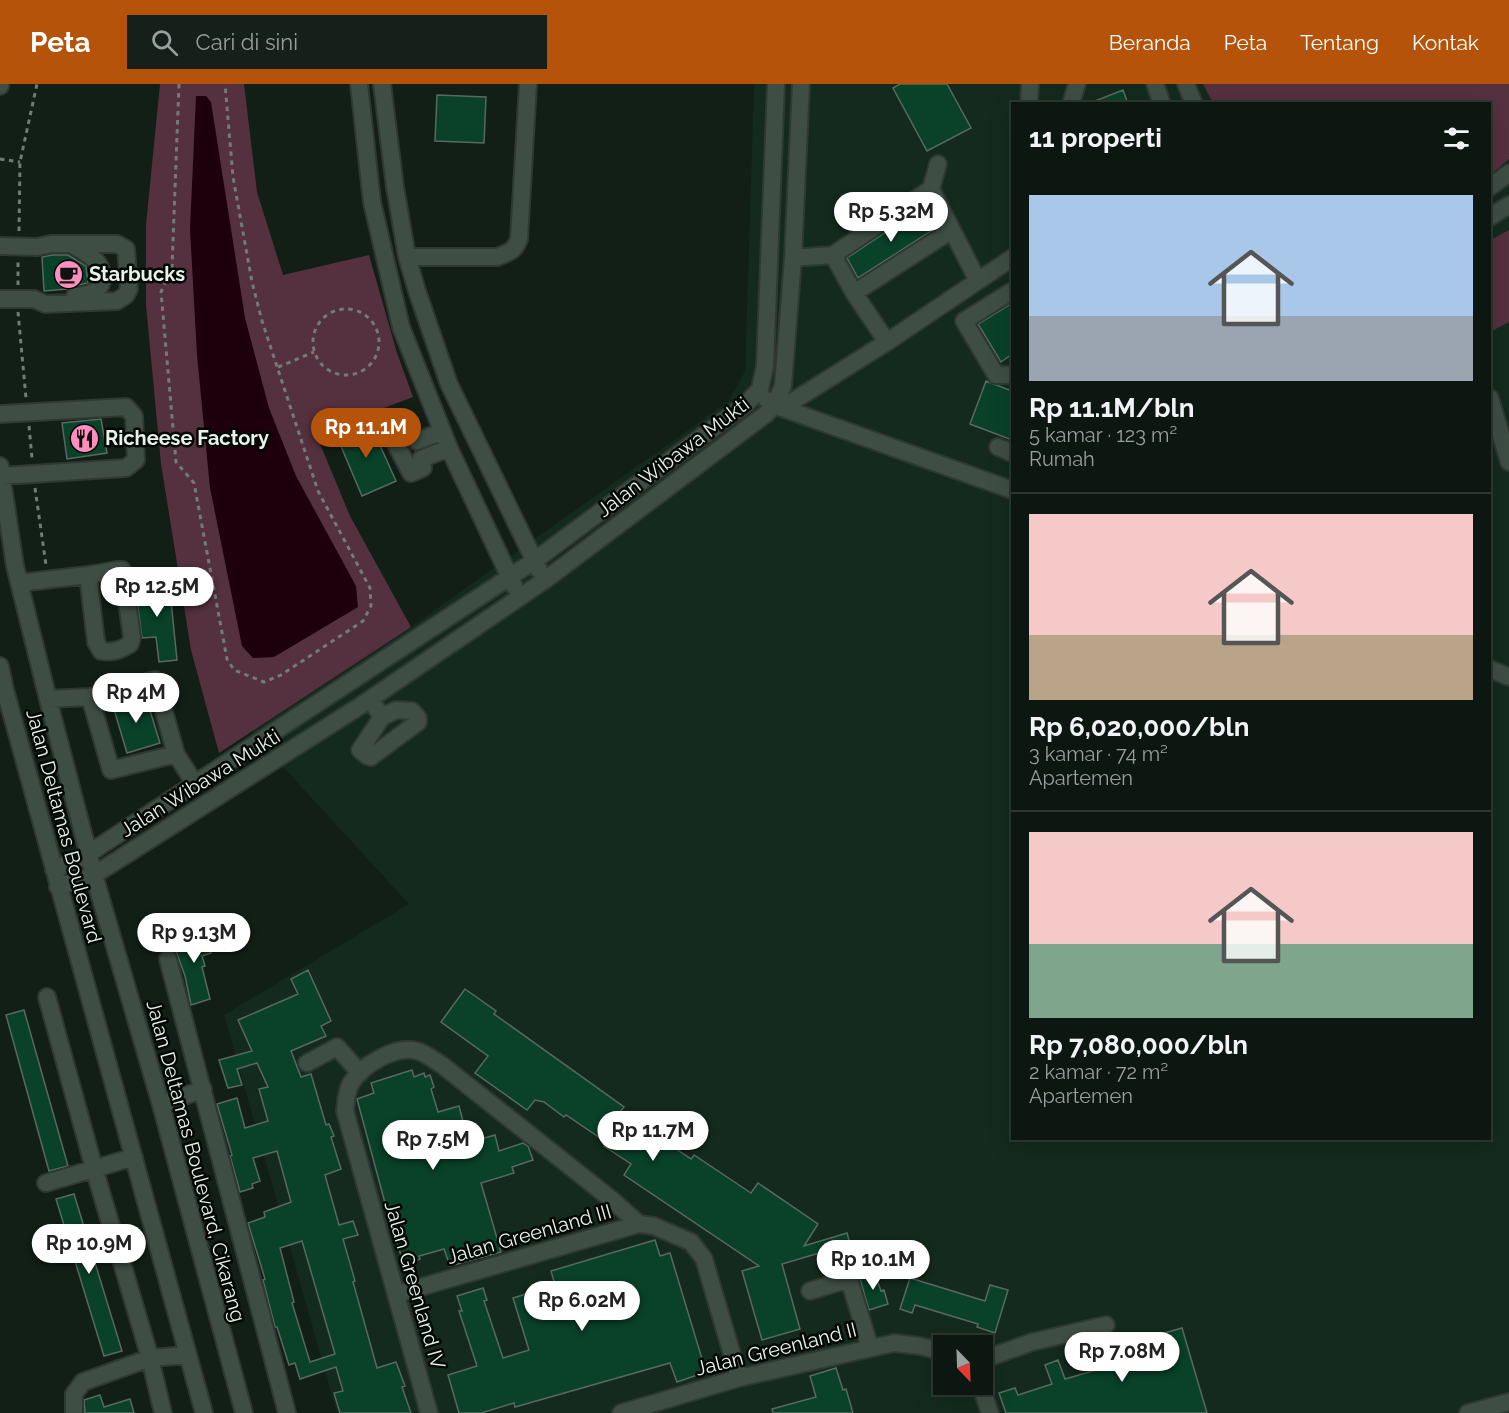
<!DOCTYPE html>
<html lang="id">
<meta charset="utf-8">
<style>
:root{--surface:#0d1711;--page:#16201a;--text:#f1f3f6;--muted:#9a9f9f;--line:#2d3631;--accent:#b45309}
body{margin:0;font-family:Raleway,sans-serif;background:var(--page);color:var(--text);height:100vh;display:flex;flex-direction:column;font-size:22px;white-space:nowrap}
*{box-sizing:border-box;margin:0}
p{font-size:20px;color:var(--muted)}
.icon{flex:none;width:33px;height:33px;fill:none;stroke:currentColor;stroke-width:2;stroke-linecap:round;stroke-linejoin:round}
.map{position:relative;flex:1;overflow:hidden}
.side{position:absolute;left:1011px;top:18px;width:480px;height:1038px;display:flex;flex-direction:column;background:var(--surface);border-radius:0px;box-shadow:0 6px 24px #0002,0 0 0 2px var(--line)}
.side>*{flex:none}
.needle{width:39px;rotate:157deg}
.tools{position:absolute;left:933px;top:1251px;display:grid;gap:12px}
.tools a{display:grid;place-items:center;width:60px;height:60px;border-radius:0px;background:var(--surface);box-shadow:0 6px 24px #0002,0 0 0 2px var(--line);font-size:30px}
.price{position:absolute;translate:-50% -51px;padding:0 14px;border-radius:21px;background:#fff;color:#222;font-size:20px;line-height:39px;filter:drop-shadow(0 2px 3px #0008)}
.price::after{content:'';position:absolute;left:50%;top:36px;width:18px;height:14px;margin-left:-9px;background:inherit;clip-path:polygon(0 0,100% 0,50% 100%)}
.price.on{background:var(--accent);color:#fff}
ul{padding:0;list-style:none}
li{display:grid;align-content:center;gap:12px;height:318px;padding:0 18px}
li+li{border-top:2px solid var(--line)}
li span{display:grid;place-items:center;height:186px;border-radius:0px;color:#555}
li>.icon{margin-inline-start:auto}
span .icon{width:108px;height:108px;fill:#fffc;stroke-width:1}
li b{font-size:26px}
h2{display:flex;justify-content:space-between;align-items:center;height:72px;padding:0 18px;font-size:26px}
header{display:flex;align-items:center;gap:36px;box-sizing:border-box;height:84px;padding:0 30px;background:var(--accent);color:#fff}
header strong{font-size:28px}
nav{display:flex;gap:33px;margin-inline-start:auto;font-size:21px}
.search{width:420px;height:54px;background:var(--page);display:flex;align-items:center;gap:15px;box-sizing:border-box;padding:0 21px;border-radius:0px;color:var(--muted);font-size:22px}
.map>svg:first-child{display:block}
.built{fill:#142a1e;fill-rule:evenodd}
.green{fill:#55303f}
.water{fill:#1e000d}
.building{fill:#094129;stroke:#596960;stroke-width:1.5;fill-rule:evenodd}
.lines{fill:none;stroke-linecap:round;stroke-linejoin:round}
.minor-casing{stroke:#2f3832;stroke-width:20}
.path{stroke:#707c75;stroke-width:3;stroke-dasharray:4.5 4.5;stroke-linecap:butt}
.minor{stroke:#3e4e45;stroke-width:16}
.labels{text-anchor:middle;stroke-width:5;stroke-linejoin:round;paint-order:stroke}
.poi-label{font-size:20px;font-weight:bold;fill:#e8f2ec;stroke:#030805;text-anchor:start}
.street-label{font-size:20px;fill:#e8f2ec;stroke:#030805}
</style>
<header>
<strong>Peta</strong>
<div class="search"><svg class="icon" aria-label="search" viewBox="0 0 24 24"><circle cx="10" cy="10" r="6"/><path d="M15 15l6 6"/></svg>Cari di sini</div>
<nav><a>Beranda</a><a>Peta</a><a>Tentang</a><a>Kontak</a></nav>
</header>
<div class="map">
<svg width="1509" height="1329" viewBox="0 0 1509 1329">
<rect width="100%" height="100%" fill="#111f17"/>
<!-- built -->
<path class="built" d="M754 0H1509V1329H337L224 931 409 820 251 648 411 543 729 317 745 287ZM1012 20H1490V1054H1012ZM944 1262H982V1300H944Z"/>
<!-- green -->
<path class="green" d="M160 0H244L257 108 283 191 369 171 397 269 413 313 316 350 350 432 411 543 219 669 191 566 161 380 146 221V141Z
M1203 0H1509V75L1490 91V20L1213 19Z
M1509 146V238L1490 248V156Z"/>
<!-- water -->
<path class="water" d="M196 12H206L211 18 245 234 269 324 296 392 356 502 358 523 274 573 253 574 242 562 210 404 197 271 190 145Z"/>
<!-- building -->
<path class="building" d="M900 0H947L971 44 927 67 893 4Z
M1123 6 1128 20H1090V19Z
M437 11 486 13 484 59 435 57Z
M922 124 936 144 858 194 847 174Z
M52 171H68L86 182 88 199 73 202 67 205 44 207 42 173Z
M1012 219V270L1001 278 978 240Z
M986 297 1012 307V356L970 340Z
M101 335 107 369 67 375 62 339Z
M370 339 396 397 362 412 337 353Z
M169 497 177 576 159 578 156 553 142 554 135 501Z
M145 610 160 659 127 669 113 622 122 619 121 616Z
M203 846 211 869 202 872 205 882 202 883 210 915 191 921 185 892 172 856Z
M308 886 331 937 321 942 326 952 291 967 301 993 311 990 326 1041 329 1040 334 1052 331 1053 341 1085 325 1091 339 1141 353 1137 358 1151 343 1155 355 1197 353 1198 377 1284 396 1278 405 1302 402 1303 411 1329H340L334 1309 343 1307 336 1283 300 1295 295 1279 289 1281 277 1243H275L263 1196 265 1195 248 1139 265 1133 264 1128 291 1118 277 1067 253 1074 260 1097 252 1100 253 1104 240 1108 230 1072 232 1071 217 1020 237 1014 245 1044 268 1037 259 1005 268 1003 257 979 237 985 242 1001 228 1004 219 976 252 967 238 936 298 910 291 895ZM302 1157 335 1270 310 1278 292 1219 294 1218 280 1164Z
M465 905 496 927 494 930 624 1023 620 1028 691 1075 694 1071 751 1109 758 1099 818 1140 804 1162 847 1149 850 1160 782 1180 800 1245 762 1256 742 1187 759 1182 624 1091 631 1080 604 1062 606 1058 566 1031 564 1033 544 1018 535 1016 527 1026 475 989 488 972 441 938Z
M24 926 68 1082 49 1087 6 931Z
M412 986 414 993 424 989 425 993 430 991 434 1003 431 1005 438 1028 459 1022 466 1049 478 1045 481 1055 495 1051 499 1067 523 1059 528 1062 533 1076 512 1083 514 1089 481 1099 501 1168 450 1182 444 1165 419 1172 420 1175 404 1181 388 1130 357 1015 374 1009 371 999Z
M74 1110 122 1267 104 1272 56 1115Z
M655 1156 660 1172 670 1169 706 1288 677 1298 670 1279 515 1323 514 1319 481 1329H459L448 1291 477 1282 459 1227H462L457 1212 483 1204 487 1216 484 1217 503 1274 529 1266 513 1214 555 1201 551 1187Z
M874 1187 881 1207 884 1206 888 1220 869 1226 859 1192Z
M910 1194 985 1217 990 1201 1008 1206 995 1249 977 1243 978 1240 915 1221 912 1229 900 1225Z
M1182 1244 1207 1329H1006L999 1309 1015 1304 1018 1311 1052 1300 1045 1281 1058 1276 1065 1295 1110 1282 1105 1266Z
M836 1284 843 1306 846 1305 853 1329H773L772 1325 816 1313 810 1292Z
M100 1311 104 1323 130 1315 134 1329H85L84 1316Z"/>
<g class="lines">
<defs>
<path id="minor" d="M359 0 372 118 401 243 449 364 514 502
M382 0 395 103 407 173 417 207 449 300 539 486
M1155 0 1162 20
M1186 0 1194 20
M0 2V0
M1029 20 1030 0
M1071 20 1077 0
M1490 103 1509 89
M931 105 938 80
M1490 133 1509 121
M71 160C79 165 89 170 96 177 100 181 101 185 102 190 104 207 89 211 75 212
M0 162 37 163 51 160H117L126 165 129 205 126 211 117 217 45 220 34 215H0
M833 171 854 209 887 258
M407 173H497C508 169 515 167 519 155L528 0
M793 174 833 171 931 105 978 197
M1012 207 964 237 996 291H1012
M854 209 952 146
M1490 314 1509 378
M767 316 782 324 1012 406
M782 324 887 258 1012 174
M0 330 126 323 134 332 136 376 126 384 1 392
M442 348 417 357 403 340 389 342 388 345 411 389 423 384 421 375 449 364
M998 363 1012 369
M0 382 15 482 48 615 94 791 161 1021 244 1329
M117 486H122L123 489 132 553 130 560C120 566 113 569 101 567L96 558 88 491Z
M19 499 88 491
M0 582 5 606 204 1329
M1490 585 1509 593
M48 615 90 613
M370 615 382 633 396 626 412 627 418 634V638L371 673 367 672 360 666 382 633
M176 670 111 686 90 613 155 596 176 670 195 700
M54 786 88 770 534 477 747 319 760 305 765 282 776 0
M58 803 94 791 360 622 545 496 766 330 775 320 783 302 793 174 801 0
M168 875 287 1329
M47 913 94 1084 150 1274 163 1329
M307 979 337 963 360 989
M161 1021 203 1005
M46 1099 134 1073
M810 1207 849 1195 870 1264
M397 1210 639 1140
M982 1276 1032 1258 1106 1241
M980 1300 990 1329
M74 1329V1310L83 1298 150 1274 188 1271
M429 1329 345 1027C346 1017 346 1008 351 999 362 981 396 961 417 967 426 969 435 977 442 981L611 1115 639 1140 654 1142 691 1158 704 1175 739 1294
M621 1329 739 1294 894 1259 920 1262 944 1268
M1468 1329 1509 1318"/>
</defs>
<!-- minor casing -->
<use href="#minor" class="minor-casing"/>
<!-- path -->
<path class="path" d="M179 0 172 183 161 208 176 378 194 399 227 575 234 586 264 598 281 591 363 537 371 522 370 504 318 407 262 237 252 198 233 93 225 0
M0 75 20 78
M19 147 20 78 37 0
M18 201V177
M313 258a33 33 0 1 1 66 0a33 33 0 1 1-66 0Z
M18 228 26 314
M278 283 314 268
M29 342 32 374
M35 404 46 481"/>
<!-- minor -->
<use href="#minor" class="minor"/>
</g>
<!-- icons -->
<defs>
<symbol id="cafe-disc" viewBox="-11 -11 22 22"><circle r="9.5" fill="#fe8ebd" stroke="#030805"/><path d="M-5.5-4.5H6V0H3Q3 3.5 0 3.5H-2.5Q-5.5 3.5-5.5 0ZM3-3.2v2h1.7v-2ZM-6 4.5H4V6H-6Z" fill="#111"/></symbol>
<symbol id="restaurant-disc" viewBox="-11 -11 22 22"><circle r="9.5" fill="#fe8ebd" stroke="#030805"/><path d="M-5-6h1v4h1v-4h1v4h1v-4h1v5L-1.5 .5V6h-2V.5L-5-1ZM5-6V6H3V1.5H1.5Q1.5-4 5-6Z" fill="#111"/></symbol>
</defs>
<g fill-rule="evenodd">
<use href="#cafe-disc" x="52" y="174" width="33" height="33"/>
<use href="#restaurant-disc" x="68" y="338" width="33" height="33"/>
</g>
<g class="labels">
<!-- poi labels -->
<g class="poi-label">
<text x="89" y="197">Starbucks</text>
<text x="105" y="361">Richeese Factory</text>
</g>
<!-- street labels -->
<g class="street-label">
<text transform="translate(673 373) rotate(-37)" y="7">Jalan Wibawa Mukti</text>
<text transform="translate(200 699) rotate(-32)" y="7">Jalan Wibawa Mukti</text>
<text transform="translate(64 742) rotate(75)" y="7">Jalan Deltamas Boulevard</text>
<text transform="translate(196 1077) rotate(75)" y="7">Jalan Deltamas Boulevard, Cikarang</text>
<text transform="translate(529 1150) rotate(-16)" y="7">Jalan Greenland III</text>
<text transform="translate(415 1201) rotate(74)" y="7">Jalan Greenland IV</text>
<text transform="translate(776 1265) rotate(-14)" y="7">Jalan Greenland II</text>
</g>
</g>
</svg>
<div class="tools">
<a><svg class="needle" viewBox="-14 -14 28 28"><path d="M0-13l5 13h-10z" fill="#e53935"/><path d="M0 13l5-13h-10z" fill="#9a9f9f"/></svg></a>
</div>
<b class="price" style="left:891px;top:159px">Rp 5.32M</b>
<b class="price on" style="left:366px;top:375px">Rp 11.1M</b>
<b class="price" style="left:157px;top:534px">Rp 12.5M</b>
<b class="price" style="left:136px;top:640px">Rp 4M</b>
<b class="price" style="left:194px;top:880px">Rp 9.13M</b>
<b class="price" style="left:653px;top:1078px">Rp 11.7M</b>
<b class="price" style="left:433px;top:1087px">Rp 7.5M</b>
<b class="price" style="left:89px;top:1191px">Rp 10.9M</b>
<b class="price" style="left:873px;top:1207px">Rp 10.1M</b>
<b class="price" style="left:582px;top:1248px">Rp 6.02M</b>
<b class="price" style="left:1122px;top:1299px">Rp 7.08M</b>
<section class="side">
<h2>11 properti<svg class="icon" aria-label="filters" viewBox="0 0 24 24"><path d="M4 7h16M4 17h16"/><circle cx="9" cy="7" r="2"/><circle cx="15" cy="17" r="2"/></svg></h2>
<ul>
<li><span style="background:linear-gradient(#a9c7e8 65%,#9aa5b1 0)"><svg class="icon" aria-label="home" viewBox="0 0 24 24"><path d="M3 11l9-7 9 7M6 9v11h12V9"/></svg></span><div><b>Rp 11.1M/bln</b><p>5 kamar · 123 m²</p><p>Rumah</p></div></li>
<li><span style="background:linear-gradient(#f6c9c9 65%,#b9a48a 0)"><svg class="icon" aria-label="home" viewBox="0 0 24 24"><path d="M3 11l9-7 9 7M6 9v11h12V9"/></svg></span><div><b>Rp 6,020,000/bln</b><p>3 kamar · 74 m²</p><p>Apartemen</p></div></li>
<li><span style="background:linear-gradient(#f6c9c9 60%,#7fa58c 0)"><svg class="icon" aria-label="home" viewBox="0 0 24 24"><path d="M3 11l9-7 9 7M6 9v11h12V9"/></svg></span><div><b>Rp 7,080,000/bln</b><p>2 kamar · 72 m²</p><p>Apartemen</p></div></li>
</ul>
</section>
</div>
